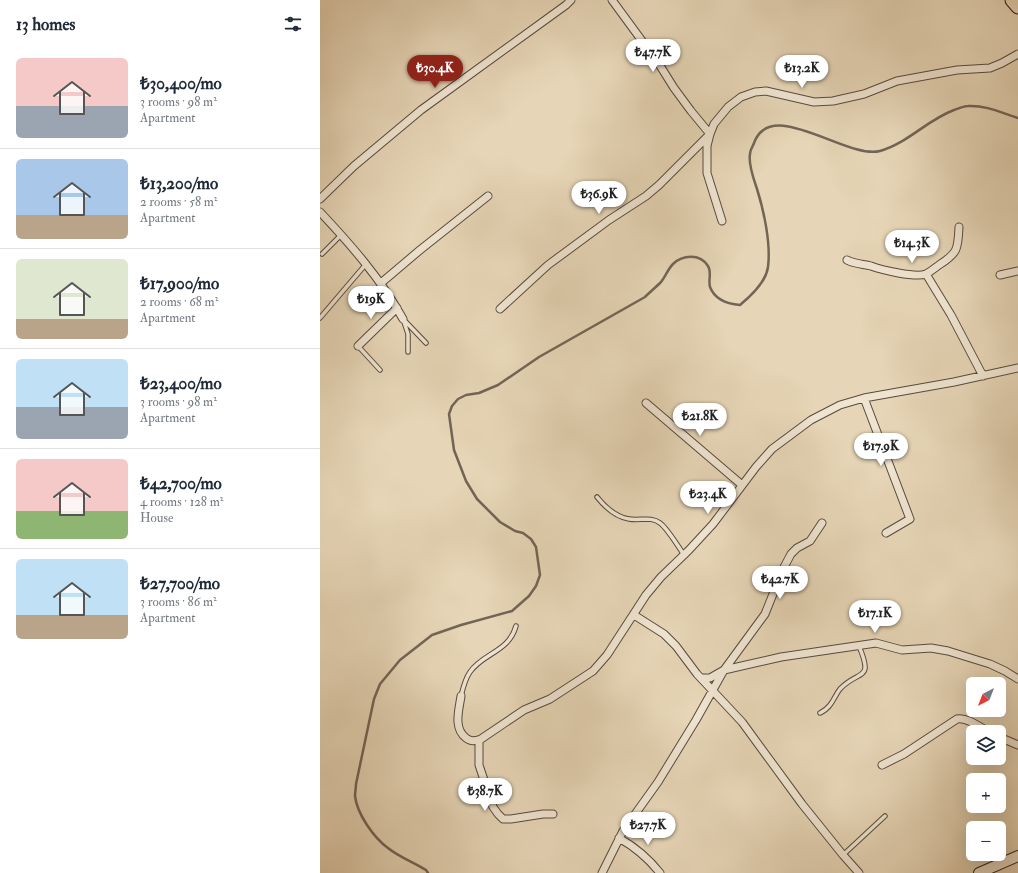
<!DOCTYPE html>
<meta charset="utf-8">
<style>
:root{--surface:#fff;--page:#f6f6f7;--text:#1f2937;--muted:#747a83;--line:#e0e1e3;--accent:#8f2418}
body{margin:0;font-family:"IM FELL Double Pica",serif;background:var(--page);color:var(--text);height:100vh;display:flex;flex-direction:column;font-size:15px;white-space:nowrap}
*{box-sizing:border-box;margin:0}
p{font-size:13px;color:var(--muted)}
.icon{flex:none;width:22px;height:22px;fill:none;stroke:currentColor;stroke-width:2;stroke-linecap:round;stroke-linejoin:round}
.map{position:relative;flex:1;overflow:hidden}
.sheet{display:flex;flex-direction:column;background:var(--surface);width:320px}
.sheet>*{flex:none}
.needle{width:26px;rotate:222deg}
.buttons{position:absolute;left:646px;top:677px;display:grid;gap:8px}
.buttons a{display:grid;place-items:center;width:40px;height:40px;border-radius:6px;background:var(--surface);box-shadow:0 4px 16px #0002;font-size:20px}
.price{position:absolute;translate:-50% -34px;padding:0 9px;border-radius:14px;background:#fff;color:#222;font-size:13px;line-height:26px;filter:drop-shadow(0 1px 2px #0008)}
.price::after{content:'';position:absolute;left:50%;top:24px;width:12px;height:9px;margin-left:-6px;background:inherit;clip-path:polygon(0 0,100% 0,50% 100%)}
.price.selected{background:var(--accent);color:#fff}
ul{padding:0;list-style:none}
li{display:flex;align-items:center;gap:12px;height:100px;padding:0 16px}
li+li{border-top:1px solid var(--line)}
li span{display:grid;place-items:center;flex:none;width:112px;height:80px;border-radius:6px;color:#555}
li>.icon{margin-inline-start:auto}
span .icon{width:48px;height:48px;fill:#fffc;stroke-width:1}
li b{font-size:17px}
h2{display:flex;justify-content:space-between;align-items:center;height:48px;padding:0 16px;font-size:17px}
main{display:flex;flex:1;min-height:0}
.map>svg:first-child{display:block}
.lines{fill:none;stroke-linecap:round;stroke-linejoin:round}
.stream{stroke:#736556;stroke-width:2.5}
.lane-casing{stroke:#574a3f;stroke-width:5.5}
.street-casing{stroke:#574a3f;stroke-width:9}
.secondary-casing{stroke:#271c17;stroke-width:12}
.highway-casing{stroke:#271c17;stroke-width:15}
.lane{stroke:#efe4d0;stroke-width:3.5}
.street{stroke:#efe4d0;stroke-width:7}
.secondary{stroke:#efe4d0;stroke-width:10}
.highway{stroke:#e6d5b6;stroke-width:13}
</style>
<main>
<section class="sheet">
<h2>13 homes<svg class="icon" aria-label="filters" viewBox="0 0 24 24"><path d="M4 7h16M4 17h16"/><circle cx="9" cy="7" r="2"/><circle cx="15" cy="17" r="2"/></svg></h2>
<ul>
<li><span style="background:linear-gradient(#f6c9c9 60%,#9aa5b1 0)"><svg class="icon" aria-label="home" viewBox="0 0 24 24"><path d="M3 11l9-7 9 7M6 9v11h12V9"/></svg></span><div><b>₺30,400/mo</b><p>3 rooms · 98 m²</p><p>Apartment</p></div></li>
<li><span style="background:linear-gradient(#a9c7e8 70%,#b9a48a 0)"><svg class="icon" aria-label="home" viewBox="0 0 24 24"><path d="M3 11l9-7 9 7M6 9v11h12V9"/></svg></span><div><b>₺13,200/mo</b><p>2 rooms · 58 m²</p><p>Apartment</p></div></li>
<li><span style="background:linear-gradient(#dfe7d0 75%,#b9a48a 0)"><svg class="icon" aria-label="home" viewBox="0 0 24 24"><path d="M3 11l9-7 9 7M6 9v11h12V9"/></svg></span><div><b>₺17,900/mo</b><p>2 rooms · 68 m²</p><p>Apartment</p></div></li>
<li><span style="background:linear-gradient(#bfe0f5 60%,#9aa5b1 0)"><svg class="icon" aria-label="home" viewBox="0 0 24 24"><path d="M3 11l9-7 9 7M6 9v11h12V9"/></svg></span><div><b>₺23,400/mo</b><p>3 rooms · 98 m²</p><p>Apartment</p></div></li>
<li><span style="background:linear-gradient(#f6c9c9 65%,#8fb573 0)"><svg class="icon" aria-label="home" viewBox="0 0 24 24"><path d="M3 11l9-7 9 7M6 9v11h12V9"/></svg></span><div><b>₺42,700/mo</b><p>4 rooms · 128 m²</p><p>House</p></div></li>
<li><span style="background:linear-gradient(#bfe0f5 70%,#b9a48a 0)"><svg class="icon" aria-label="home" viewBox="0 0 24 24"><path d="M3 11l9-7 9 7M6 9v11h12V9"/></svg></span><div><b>₺27,700/mo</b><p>3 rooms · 86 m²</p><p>Apartment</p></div></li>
</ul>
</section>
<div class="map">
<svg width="698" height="873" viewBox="0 0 698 873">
<rect width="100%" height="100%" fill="#e6d5b6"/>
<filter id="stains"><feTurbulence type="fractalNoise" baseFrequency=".005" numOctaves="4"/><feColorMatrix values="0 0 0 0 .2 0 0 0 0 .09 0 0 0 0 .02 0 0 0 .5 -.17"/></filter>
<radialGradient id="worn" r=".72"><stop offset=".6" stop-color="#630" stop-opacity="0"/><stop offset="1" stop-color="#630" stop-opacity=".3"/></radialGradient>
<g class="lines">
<!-- stream -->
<path class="stream" d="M108 873 106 870C93 862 79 857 68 848 54 838 37 814 35 796 35 792 36 788 36 784L54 699 60 684 80 660 112 635 141 625 192 611 209 596 216 586 220 575 216 547 211 539 203 533 195 531 180 522 157 499 146 481 134 450 129 414 132 406 138 399 146 395 159 393 178 385 219 357 325 297C330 292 336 287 341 282 345 277 348 269 353 264 362 255 380 253 388 266 392 272 388 280 390 287 395 300 408 304 420 305 431 296 446 282 448 267 451 244 444 211 437 189 434 180 428 164 430 154 430 150 433 146 434 143 451 96 527 160 560 151 588 143 607 120 634 110 638 109 643 106 648 106 666 105 682 113 698 118"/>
<defs>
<path id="lane" d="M2 254 21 235
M0 318 46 264
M83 319 88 334V352
M84 320 106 343
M38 346 60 370
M277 497C285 507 296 517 309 519 320 521 331 516 340 523 347 528 358 546 364 555
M141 696C143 688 145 679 150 672 163 653 189 652 196 626
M500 713C504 711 507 709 510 705 514 700 516 694 520 689 539 669 554 682 539 646
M523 855 565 816"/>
<path id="street" d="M0 199 34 166 101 110 246 5 251 0
M0 212C31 245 61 279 83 319
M402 221 387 173V146L390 134 394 124 408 107 421 97 435 92 446 91 494 102 513 101 544 94 577 81 637 70 670 68 682 63 698 54
M527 260C535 264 543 264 551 266 562 270 595 278 606 274 610 272 615 268 619 265 638 253 638 249 639 227
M606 274 631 315 663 376
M680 275 698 271
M61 283 100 250 168 196
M180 309 228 265 289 220 326 196 339 185 390 134 371 111 354 88 339 64 292 0
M38 346 77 308
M544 398 590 519 566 533
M326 403 422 485
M314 615 344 634 356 646 377 674 422 722 482 804 523 855 539 873
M381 678H390L404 670 461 657 556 643 582 650 611 648 628 651 670 664 685 671 698 679
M141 696C139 710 133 728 146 738 151 742 155 741 161 739L204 710 230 699 273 671 287 655 326 595 341 577 369 550 393 524 436 467 452 449 491 420 520 405 544 398 634 382 698 368
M679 737 698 745
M159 740V765L173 807 178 814 183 819H191L223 814H233
M562 765 584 754 637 719C647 717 660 727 669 732
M299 838C315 847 329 859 340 873
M282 873 303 831 338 782 376 720 404 670 445 614 463 569 471 554 477 548 490 541 502 523"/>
<path id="secondary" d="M659 873 698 856"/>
<path id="highway" d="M692 0 698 7"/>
</defs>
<!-- lane casing -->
<use href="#lane" class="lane-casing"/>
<!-- street casing -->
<use href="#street" class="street-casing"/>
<!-- secondary casing -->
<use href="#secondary" class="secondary-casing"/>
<!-- highway casing -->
<use href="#highway" class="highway-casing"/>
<!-- lane -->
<use href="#lane" class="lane"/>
<!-- street -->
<use href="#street" class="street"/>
<!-- secondary -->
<use href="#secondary" class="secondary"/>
<!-- highway -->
<use href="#highway" class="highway"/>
</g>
<rect width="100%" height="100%" filter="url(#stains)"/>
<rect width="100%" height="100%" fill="url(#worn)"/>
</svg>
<div class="buttons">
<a><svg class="needle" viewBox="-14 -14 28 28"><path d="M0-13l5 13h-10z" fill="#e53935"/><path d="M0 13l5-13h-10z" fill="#747a83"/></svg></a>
<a><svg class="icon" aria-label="layers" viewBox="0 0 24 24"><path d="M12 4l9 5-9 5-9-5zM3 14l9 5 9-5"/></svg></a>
<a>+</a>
<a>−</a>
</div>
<b class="price" style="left:333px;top:73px">₺47.7K</b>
<b class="price selected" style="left:115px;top:89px">₺30.4K</b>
<b class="price" style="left:482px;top:89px">₺13.2K</b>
<b class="price" style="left:279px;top:215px">₺36.9K</b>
<b class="price" style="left:592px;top:264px">₺14.3K</b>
<b class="price" style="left:51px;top:320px">₺19K</b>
<b class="price" style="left:380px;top:437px">₺21.8K</b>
<b class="price" style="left:561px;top:467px">₺17.9K</b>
<b class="price" style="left:388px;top:515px">₺23.4K</b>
<b class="price" style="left:460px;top:600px">₺42.7K</b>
<b class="price" style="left:555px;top:634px">₺17.1K</b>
<b class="price" style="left:165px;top:812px">₺38.7K</b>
<b class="price" style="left:328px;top:846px">₺27.7K</b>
</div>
</main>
